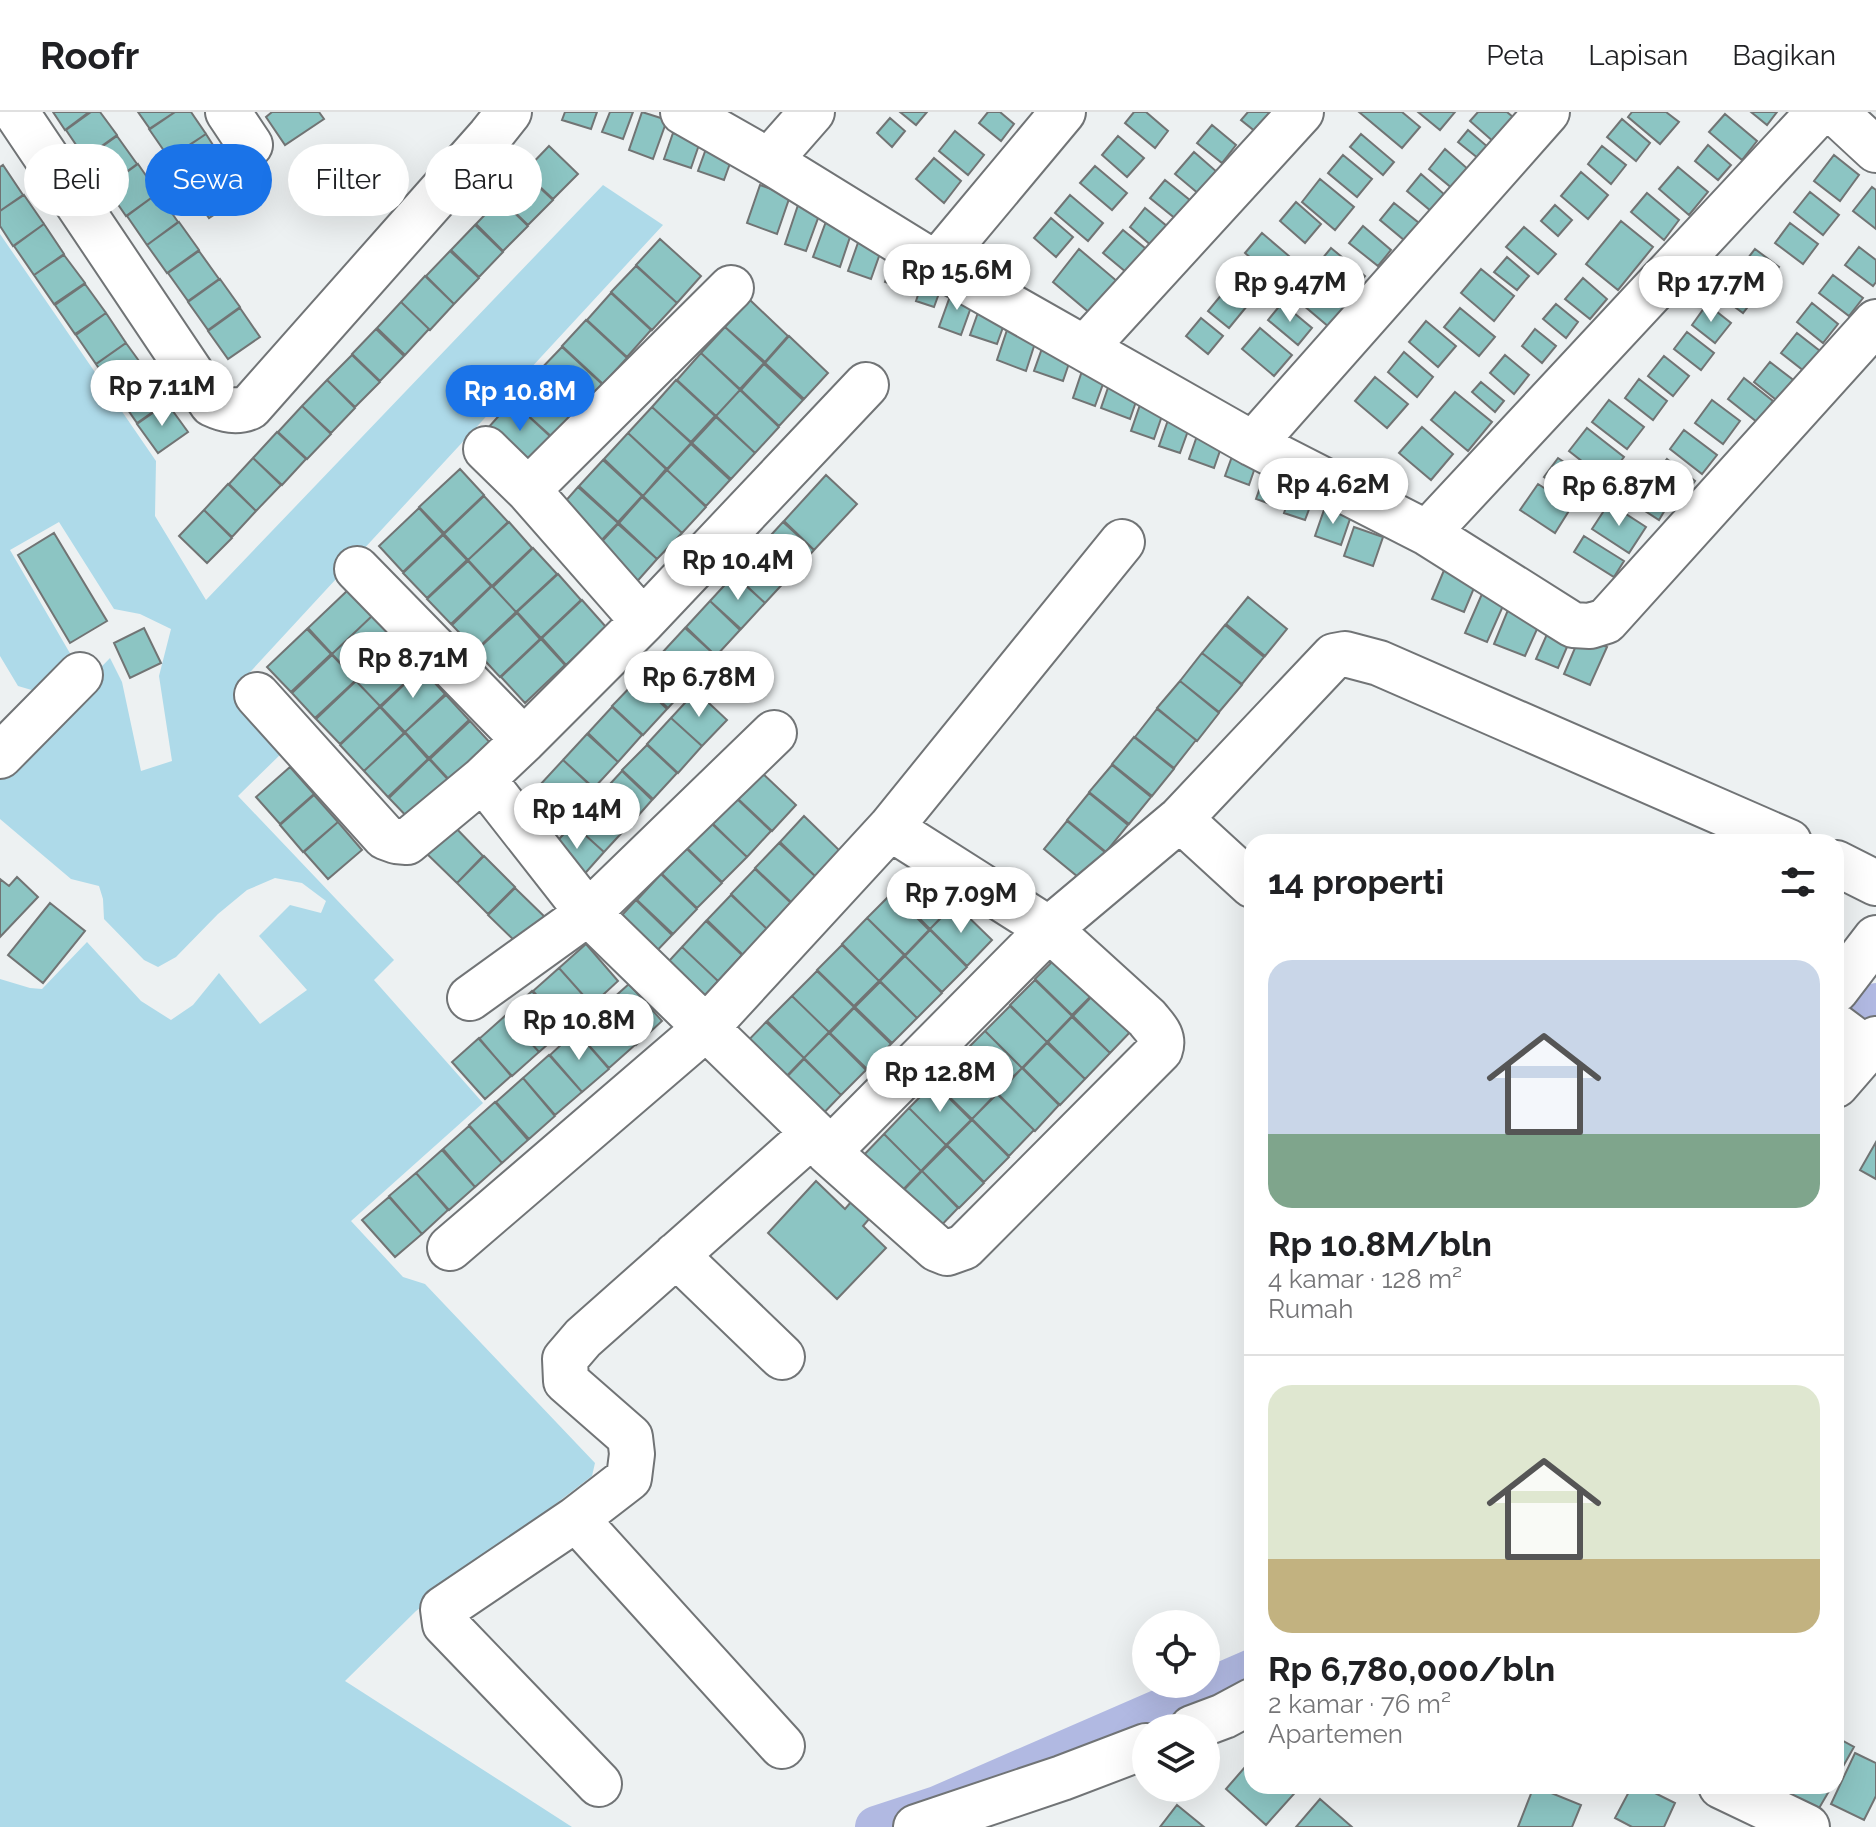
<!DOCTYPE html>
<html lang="id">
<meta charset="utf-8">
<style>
:root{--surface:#fff;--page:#f6f6f6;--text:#202124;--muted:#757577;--line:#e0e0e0;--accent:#1a73e8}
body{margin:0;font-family:Raleway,sans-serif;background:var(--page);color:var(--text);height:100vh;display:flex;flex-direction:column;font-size:30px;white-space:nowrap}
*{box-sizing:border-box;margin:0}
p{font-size:26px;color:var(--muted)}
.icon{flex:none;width:44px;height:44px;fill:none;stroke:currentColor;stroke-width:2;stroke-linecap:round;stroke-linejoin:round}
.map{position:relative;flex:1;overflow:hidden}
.panel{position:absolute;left:1244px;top:722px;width:600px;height:960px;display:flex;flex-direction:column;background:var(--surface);border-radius:24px;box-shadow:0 8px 32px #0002}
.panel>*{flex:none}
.guide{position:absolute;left:24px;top:32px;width:760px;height:72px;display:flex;gap:16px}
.buttons{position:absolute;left:1132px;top:1498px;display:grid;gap:16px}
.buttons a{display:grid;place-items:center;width:88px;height:88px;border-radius:50%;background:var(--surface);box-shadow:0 8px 32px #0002;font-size:40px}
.price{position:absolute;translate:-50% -68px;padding:0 18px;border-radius:28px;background:#fff;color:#222;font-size:26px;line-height:52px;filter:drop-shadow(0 2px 4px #0008)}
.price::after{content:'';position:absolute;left:50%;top:48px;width:24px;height:18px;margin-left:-12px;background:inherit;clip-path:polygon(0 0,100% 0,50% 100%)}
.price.selected{background:var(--accent);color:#fff}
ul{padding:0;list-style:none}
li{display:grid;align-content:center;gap:16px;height:424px;padding:0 24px}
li+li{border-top:2px solid var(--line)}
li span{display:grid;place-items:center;height:248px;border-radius:24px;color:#555}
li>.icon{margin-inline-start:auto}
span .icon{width:144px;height:144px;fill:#fffc;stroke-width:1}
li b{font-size:34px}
h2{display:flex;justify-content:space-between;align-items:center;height:96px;padding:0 24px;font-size:34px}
.tag{padding:0 28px;border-radius:36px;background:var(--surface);box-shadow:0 8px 32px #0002;font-size:28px;line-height:72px}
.tag.selected{background:var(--accent);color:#fff}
header{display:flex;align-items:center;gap:48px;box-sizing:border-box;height:112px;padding:0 40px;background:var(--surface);border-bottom:2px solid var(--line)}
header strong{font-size:38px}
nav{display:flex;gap:44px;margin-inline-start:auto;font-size:28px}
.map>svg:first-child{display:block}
.green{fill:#aedae9}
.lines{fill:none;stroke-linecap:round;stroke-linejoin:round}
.canal{stroke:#b1b9e2;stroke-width:42}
.building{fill:#8cc5c3;stroke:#717474;stroke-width:2}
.minor-casing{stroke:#717476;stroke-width:48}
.minor{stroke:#fff;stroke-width:44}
</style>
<header>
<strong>Roofr</strong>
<nav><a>Peta</a><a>Lapisan</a><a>Bagikan</a></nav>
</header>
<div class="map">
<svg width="1876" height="1715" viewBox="0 0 1876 1715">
<rect width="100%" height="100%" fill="#edf1f2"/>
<!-- green -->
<path class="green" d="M603 73 663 113 240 571 287 636 238 684 394 848 374 868 483 991 351 1109 403 1165 425 1172 595 1351 592 1364 416 1499 345 1569 572 1715H0V867L30 876 42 877 87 830 141 889 171 908 193 893 219 861 260 912 307 878 259 824 290 793 321 801 326 789 302 771 275 766 247 778 218 802 176 845 158 855 144 848 104 807 103 787 99 774 71 767 0 707V659L110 546 122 570 141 659 172 649 159 564 171 517 140 502 114 497 59 410 10 438 71 543 58 562 35 579 18 574 0 544V122L156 349 155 404 206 488Z"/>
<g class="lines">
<!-- canal -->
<path class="canal" d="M1836 943 1876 892
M876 1715 937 1695 1252 1558"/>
</g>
<!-- building -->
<path class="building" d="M53 0H89L65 18Z
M91 0H100L117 23 85 46 66 18Z
M138 0H175L150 17Z
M175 0H191L206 22 169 46 149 17Z
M272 0H319L324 7 285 33 266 5Z
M565 0H597L591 17 562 8Z
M610 0H633L623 27 602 20Z
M642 0 667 8 653 47 629 38Z
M900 0H927L916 13Z
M988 0H1000L1014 12 1001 29 979 11Z
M1134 0H1146L1168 19 1155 36 1125 11Z
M1248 0H1273L1256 20 1241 8Z
M1359 0H1402L1420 15 1402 36Z
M1418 0H1455L1440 18Z
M1478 0H1507L1514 6 1495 31 1470 9Z
M1632 0H1666L1679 10 1660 32 1628 5Z
M1751 0H1777L1767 13Z
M1725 2 1757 29 1742 48 1709 20Z
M890 6 905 19 892 35 877 21Z
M1622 7 1650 31 1636 49 1607 25Z
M1212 13 1236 33 1222 51 1197 31Z
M1468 18 1489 36 1479 47 1458 30Z
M955 19 984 43 968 63 939 39Z
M673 21 700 30 691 56 664 47Z
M206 22 225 52 189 76 169 47Z
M1361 22 1394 50 1383 63 1350 35Z
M117 24 137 52 106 75 86 46Z
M1118 24 1144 46 1127 65 1102 43Z
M1708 33 1731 53 1718 68 1695 49Z
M549 34 578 62 553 87 524 60Z
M707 34 733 43 724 68 698 59Z
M1602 34 1626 53 1611 72 1588 52Z
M1445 37 1469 58 1453 77 1429 57Z
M1194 40 1217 60 1199 82 1175 62Z
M1343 43 1372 67 1357 85 1328 61Z
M1834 43 1859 63 1840 89 1814 69Z
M934 46 961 69 944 91 916 67Z
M138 52 158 81 126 104 106 75Z
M226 52 245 82 209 106 189 77Z
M3 53 23 83 0 99V55Z
M1095 54 1127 81 1112 98 1080 71Z
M1678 55 1708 80 1689 103 1659 77Z
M1581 60 1608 83 1588 107 1561 84Z
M524 61 553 88 528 113 500 86Z
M1421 62 1445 83 1431 99 1407 79Z
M1320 67 1354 95 1335 118 1302 90Z
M1165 68 1191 89 1176 107 1150 86Z
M760 73 790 84 777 122 747 111Z
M1872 75 1876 78V117L1853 99Z
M1810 80 1839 103 1823 123 1794 100Z
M158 81 178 110 147 133 127 104Z
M1647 81 1679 108 1664 128 1631 100Z
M24 83 44 112 13 134 0 114V99Z
M1070 83 1103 111 1088 129 1055 101Z
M500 87 528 114 503 139 476 112Z
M799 90 821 98 806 139 785 132Z
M1296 90 1321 112 1305 131 1280 109Z
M1394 91 1419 111 1404 128 1380 108Z
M1555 93 1572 108 1558 124 1541 109Z
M1145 96 1168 115 1153 135 1130 115Z
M828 104 854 113 840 155 813 145Z
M1051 106 1073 125 1056 145 1034 126Z
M1621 109 1653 135 1618 178 1586 152Z
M179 110 199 138 167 161 147 133Z
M1790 111 1818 132 1803 152 1775 131Z
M44 112 64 142 34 163 14 134Z
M475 113 503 140 479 165 451 138Z
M1363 114 1391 138 1378 154 1349 131Z
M1524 115 1556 142 1538 162 1506 135Z
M1123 118 1151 141 1132 165 1103 141Z
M1262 121 1289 144 1272 164 1245 141Z
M860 125 883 133 871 167 848 159Z
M660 127 701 164 677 191 636 153Z
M1859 135 1876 148V170L1873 174 1845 153Z
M1331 136 1365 164 1350 181 1317 153Z
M1079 137 1118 170 1091 202 1053 170Z
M1755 137 1779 155 1761 179 1737 160Z
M199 139 219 167 188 189 168 161Z
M450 139 479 166 454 192 426 164Z
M895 140 921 149 910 179 885 170Z
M64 143 85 171 54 192 34 163Z
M1507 145 1529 164 1517 178 1494 160Z
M1243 148 1272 173 1256 193 1226 168Z
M636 154 677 191 652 218 611 180Z
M1481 157 1514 184 1494 209 1461 181Z
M926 159 945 165 934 195 916 189Z
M1731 162 1757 183 1743 201 1716 181Z
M1833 163 1863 186 1849 204 1819 181Z
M425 164 454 192 430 218 401 190Z
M1313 166 1346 194 1329 215 1296 187Z
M1583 166 1607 187 1590 207 1565 187Z
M220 167 240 195 208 218 188 190Z
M85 172 106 201 75 222 55 193Z
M953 176 975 184 961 223 939 215Z
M1227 176 1247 194 1229 216 1208 199Z
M611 181 651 218 627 245 587 208Z
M750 188 788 224 765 250 725 215Z
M401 190 429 217 405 243 377 216Z
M1282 191 1312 216 1298 233 1268 208Z
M1812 191 1838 212 1823 231 1797 210Z
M1556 192 1578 210 1566 226 1543 207Z
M1707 192 1731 211 1715 231 1692 213Z
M980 195 1007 204 997 232 970 223Z
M240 196 260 225 228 247 208 219Z
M1460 196 1495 225 1479 244 1444 215Z
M106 201 126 231 96 252 76 223Z
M1201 206 1223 224 1208 242 1186 224Z
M586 208 627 246 603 272 562 234Z
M1426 209 1456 234 1438 255 1409 230Z
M725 215 764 251 740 277 701 241Z
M1008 215 1037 225 1026 259 997 248Z
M1260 216 1292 243 1274 264 1242 237Z
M376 217 404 244 380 269 352 242Z
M1535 217 1556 234 1542 251 1522 234Z
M1687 220 1714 241 1701 258 1674 237Z
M1797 221 1820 239 1804 259 1781 241Z
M789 224 828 261 804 287 765 251Z
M1045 228 1074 237 1063 269 1034 259Z
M126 231 147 260 116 282 96 252Z
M562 235 602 272 578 299 537 261Z
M1404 240 1433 265 1417 285 1388 260Z
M701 241 740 278 716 304 677 268Z
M352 243 380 270 355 295 327 268Z
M1505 243 1529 263 1514 282 1490 261Z
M1664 244 1689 264 1673 284 1648 264Z
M1770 250 1796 270 1780 291 1754 270Z
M764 252 803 288 779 314 741 278Z
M1084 253 1107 261 1095 294 1073 286Z
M147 261 167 290 137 311 117 282Z
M537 262 577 299 553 326 512 289Z
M1375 265 1408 292 1387 316 1355 289Z
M1744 266 1773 289 1757 310 1728 287Z
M1111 267 1140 278 1130 307 1101 296Z
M1639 267 1667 289 1653 308 1625 286Z
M327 268 355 296 331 321 302 294Z
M676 268 715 304 691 330 652 295Z
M1481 270 1504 289 1495 300 1472 280Z
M740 278 779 315 755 341 716 304Z
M1455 280 1492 310 1468 339 1431 308Z
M1142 287 1165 295 1154 327 1131 319Z
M1609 288 1644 315 1627 337 1592 310Z
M1712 288 1740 309 1723 332 1695 311Z
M512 289 553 327 528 353 488 316Z
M167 291 188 320 158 341 137 312Z
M302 294 331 322 307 347 278 320Z
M652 295 691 331 667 357 628 321Z
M716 305 755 341 731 367 692 331Z
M1168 308 1189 316 1180 341 1159 334Z
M1422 315 1453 342 1431 368 1399 341Z
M1587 316 1624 345 1606 368 1569 339Z
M1684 318 1717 343 1702 362 1670 337Z
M277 320 306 347 282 373 253 346Z
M628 321 666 357 643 384 604 347Z
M1198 321 1223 330 1214 356 1189 347Z
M691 332 730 368 706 394 667 358Z
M1234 339 1258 347 1249 373 1225 364Z
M253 346 281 373 256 399 229 372Z
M1558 346 1592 369 1580 389 1544 365Z
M1667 347 1695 369 1682 387 1653 365Z
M603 348 642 384 618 410 579 374Z
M460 357 484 383 444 421 419 395Z
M667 358 706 395 682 421 643 384Z
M1266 359 1286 365 1276 394 1256 387Z
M826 363 857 392 814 438 784 409Z
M1295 369 1317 376 1305 408 1284 401Z
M1635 371 1668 393 1659 408 1625 386Z
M228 372 256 399 232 425 204 398Z
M1538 372 1572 394 1555 421 1520 398Z
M578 375 618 411 593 437 555 401Z
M484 384 508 410 468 448 444 422Z
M642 385 682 421 657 447 619 411Z
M1609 391 1646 415 1629 441 1592 417Z
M1325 395 1351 404 1341 433 1315 424Z
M419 396 443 422 403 460 379 434Z
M204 398 232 426 207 451 179 424Z
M509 410 532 436 492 474 468 448Z
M783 410 814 438 790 465 759 436Z
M618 412 657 447 633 474 594 438Z
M1354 415 1383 425 1373 454 1344 444Z
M54 421 107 509 70 531 18 443Z
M443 423 467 448 427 486 403 461Z
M1584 424 1624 449 1614 465 1574 440Z
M533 436 557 462 516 500 493 475Z
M759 437 789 465 765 491 735 463Z
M468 449 491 474 451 512 427 487Z
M1447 451 1479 464 1464 500 1432 487Z
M558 462 581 488 541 526 517 500Z
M734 463 765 491 741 517 710 489Z
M492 474 516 500 476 538 452 513Z
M1485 475 1507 485 1487 530 1465 521Z
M348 478 372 504 332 542 308 516Z
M1248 485 1287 517 1265 544 1226 512Z
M582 488 606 515 566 553 542 526Z
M710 489 740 518 716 544 686 515Z
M1510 493 1542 506 1525 544 1494 532Z
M517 501 540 527 500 565 476 539Z
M372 504 397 530 356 568 332 542Z
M1225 513 1264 545 1242 572 1202 541Z
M144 516 161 551 130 566 114 531Z
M685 516 716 544 692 570 661 542Z
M307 517 331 542 291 580 267 555Z
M1548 520 1570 528 1558 556 1536 547Z
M1580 524 1607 535 1590 573 1564 562Z
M541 527 565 553 525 591 501 565Z
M397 531 421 556 380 594 356 569Z
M1202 541 1242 573 1219 600 1180 569Z
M661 542 691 571 668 596 637 568Z
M332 543 356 568 315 606 292 581Z
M421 556 445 582 405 620 381 595Z
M637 568 667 597 643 623 612 594Z
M356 569 380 594 340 632 316 607Z
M1180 569 1219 601 1197 629 1157 596Z
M696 579 727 608 702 634 671 606Z
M446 583 469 608 429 646 405 620Z
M380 595 404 621 364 659 340 633Z
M612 595 642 623 618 650 588 621Z
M1157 597 1196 628 1174 656 1135 625Z
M671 606 702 634 678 661 647 632Z
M470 609 494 635 454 673 430 647Z
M405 621 428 647 388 685 364 659Z
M587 622 618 650 594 676 563 648Z
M1134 625 1174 657 1152 684 1112 652Z
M647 633 677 661 653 687 622 658Z
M429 647 453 673 413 711 389 686Z
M563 648 593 676 569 703 539 674Z
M1112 653 1151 685 1129 712 1089 680Z
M290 655 314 682 280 712 256 685Z
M622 659 652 688 629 714 598 685Z
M760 659 796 693 772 719 736 685Z
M539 674 569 703 545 729 514 701Z
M1089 681 1128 713 1106 740 1067 708Z
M314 683 338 710 303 740 280 713Z
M735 685 771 719 747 745 711 710Z
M598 686 628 714 604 740 573 712Z
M804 704 840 739 816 765 780 730Z
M1067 709 1106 741 1083 769 1044 737Z
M338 710 362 738 328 767 304 740Z
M711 711 747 745 722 770 687 736Z
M452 712 483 744 457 771 425 740Z
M573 712 604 740 580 767 549 738Z
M779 731 816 765 792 791 755 756Z
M686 736 722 771 697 796 662 762Z
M484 744 515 775 488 802 457 771Z
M918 755 955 791 930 817 893 780Z
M755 757 791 791 767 817 731 782Z
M661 762 697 797 673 822 637 788Z
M17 765 38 785 0 825V767L9 774Z
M515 776 547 807 520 834 488 803Z
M892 781 929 818 905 843 867 806Z
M731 783 767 817 743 843 707 808Z
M636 788 672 823 648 848 612 814Z
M50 791 85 819 43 871 8 843Z
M955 792 992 828 967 854 930 817Z
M867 806 904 843 879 869 842 832Z
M706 809 742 843 718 869 682 835Z
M930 818 967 855 942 880 905 844Z
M586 832 618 869 592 893 559 856Z
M842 833 879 869 854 894 817 858Z
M682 835 718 869 694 895 658 861Z
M1060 842 1097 878 1072 903 1035 867Z
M905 844 942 881 917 906 880 869Z
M559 856 592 893 566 917 533 879Z
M817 859 854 895 829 920 792 884Z
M1035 868 1072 904 1047 930 1010 893Z
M880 870 917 906 892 931 855 895Z
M629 872 662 909 636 933 603 895Z
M532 879 565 917 539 940 506 903Z
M1097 879 1135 915 1110 941 1073 904Z
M792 884 829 920 804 946 767 909Z
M1010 894 1047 930 1022 956 985 919Z
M602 895 635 933 609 956 576 919Z
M854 896 891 932 867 957 830 921Z
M506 903 539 940 512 964 479 927Z
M1072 905 1110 941 1085 967 1048 930Z
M766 910 804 946 779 972 741 936Z
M576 919 609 957 582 980 550 943Z
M985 919 1022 956 997 981 960 944Z
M829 921 866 958 841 983 804 946Z
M479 926 511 964 485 987 452 950Z
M1047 931 1085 967 1060 993 1023 956Z
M549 943 582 980 555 1003 523 966Z
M959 945 996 982 972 1007 935 971Z
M804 947 841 983 816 1009 779 973Z
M1022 956 1059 993 1035 1019 998 982Z
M523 966 555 1004 529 1027 496 990Z
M934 971 971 1008 946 1033 909 996Z
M997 982 1034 1018 1009 1044 972 1007Z
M495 990 528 1028 502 1051 469 1013Z
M909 996 946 1033 921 1059 884 1022Z
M972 1008 1009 1045 984 1070 947 1033Z
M469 1014 502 1051 475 1075 443 1037Z
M884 1022 921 1059 896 1085 859 1048Z
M1876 1030V1067L1860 1058Z
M947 1034 984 1071 959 1096 922 1059Z
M442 1038 475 1075 449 1098 416 1061Z
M922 1059 958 1096 933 1122 897 1085Z
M416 1061 448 1098 422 1122 389 1084Z
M816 1069 845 1097 851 1090 869 1107 863 1114 886 1136 837 1187 768 1121Z
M389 1085 422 1122 395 1145 362 1108Z
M1836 1625 1854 1635 1836 1667Z
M1855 1641 1876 1651V1684L1864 1708 1831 1692Z
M1252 1647V1674H1301L1266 1713 1226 1677Z
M1534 1674 1581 1693 1572 1715H1518Z
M1632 1674H1641L1675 1691 1664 1715H1632L1615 1706Z
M1776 1674H1832L1818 1698Z
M1320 1687 1352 1715H1296Z
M1177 1693 1204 1715H1160Z"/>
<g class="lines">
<defs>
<path id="minor" d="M16 0 212 292C225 298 237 301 250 295L490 24 509 0
M228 0 250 33
M683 0 769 49 936 152 1253 332 1427 421 1573 513 1590 514 1606 509 1876 210
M1835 0 1876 38
M769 49 812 0
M936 152 1063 0
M1085 236 1301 0
M1253 332 1547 0
M486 337 528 378 643 509
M528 378 731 176
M1427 421 1819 0
M357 457 524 628
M257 583 385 725 396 729 407 730 483 667 524 628 643 509 866 273
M0 644 80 563
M483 667 588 801 814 1021 828 1040 937 1137 947 1141 964 1135 1160 938C1165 924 1155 916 1147 906L1049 817 890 716
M1180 707 1252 773
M1836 751 1876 771
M1836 878 1876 826
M470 886 588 801 774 621
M1836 914 1868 938
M1836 973 1876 927
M828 1040 1049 817 1180 707 1334 544 1345 542 1379 551 1789 730
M450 1136 706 916 890 716 1122 430
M676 1143 782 1245
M576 1407 443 1497 445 1512 599 1672
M1192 1616 1224 1604 1252 1589
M782 1634 576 1407 629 1366 632 1342 630 1325 566 1269 565 1247 583 1226 814 1021
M1721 1674 1807 1715
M916 1715 1062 1666 1146 1634"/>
</defs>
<!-- minor casing -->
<use href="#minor" class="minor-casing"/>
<!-- minor -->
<use href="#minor" class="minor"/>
</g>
</svg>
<div class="buttons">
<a><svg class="icon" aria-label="locate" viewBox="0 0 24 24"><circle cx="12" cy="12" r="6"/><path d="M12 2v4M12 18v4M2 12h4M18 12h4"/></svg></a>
<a><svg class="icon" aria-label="layers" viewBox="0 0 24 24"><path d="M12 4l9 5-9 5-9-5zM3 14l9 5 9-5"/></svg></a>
</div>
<b class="price" style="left:957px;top:200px">Rp 15.6M</b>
<b class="price" style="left:1290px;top:212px">Rp 9.47M</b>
<b class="price" style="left:1711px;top:212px">Rp 17.7M</b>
<b class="price" style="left:162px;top:316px">Rp 7.11M</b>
<b class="price selected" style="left:520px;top:321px">Rp 10.8M</b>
<b class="price" style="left:1333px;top:414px">Rp 4.62M</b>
<b class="price" style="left:1619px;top:416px">Rp 6.87M</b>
<b class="price" style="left:738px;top:490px">Rp 10.4M</b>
<b class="price" style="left:413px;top:588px">Rp 8.71M</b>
<b class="price" style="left:699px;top:607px">Rp 6.78M</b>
<b class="price" style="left:577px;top:739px">Rp 14M</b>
<b class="price" style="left:961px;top:823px">Rp 7.09M</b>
<b class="price" style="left:579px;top:950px">Rp 10.8M</b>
<b class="price" style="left:940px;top:1002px">Rp 12.8M</b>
<div class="guide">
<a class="tag">Beli</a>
<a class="tag selected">Sewa</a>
<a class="tag">Filter</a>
<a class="tag">Baru</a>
</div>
<section class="panel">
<h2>14 properti<svg class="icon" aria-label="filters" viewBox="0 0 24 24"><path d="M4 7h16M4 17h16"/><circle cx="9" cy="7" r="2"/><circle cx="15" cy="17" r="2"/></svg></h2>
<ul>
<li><span style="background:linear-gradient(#c9d6e8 70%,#7fa58c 0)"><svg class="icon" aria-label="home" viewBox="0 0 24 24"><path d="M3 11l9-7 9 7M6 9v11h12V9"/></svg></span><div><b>Rp 10.8M/bln</b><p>4 kamar · 128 m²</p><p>Rumah</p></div></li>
<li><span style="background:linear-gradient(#dfe7d0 70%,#c2b280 0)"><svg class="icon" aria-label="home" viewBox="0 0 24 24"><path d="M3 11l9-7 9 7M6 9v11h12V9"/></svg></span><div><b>Rp 6,780,000/bln</b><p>2 kamar · 76 m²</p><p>Apartemen</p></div></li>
</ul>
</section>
</div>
